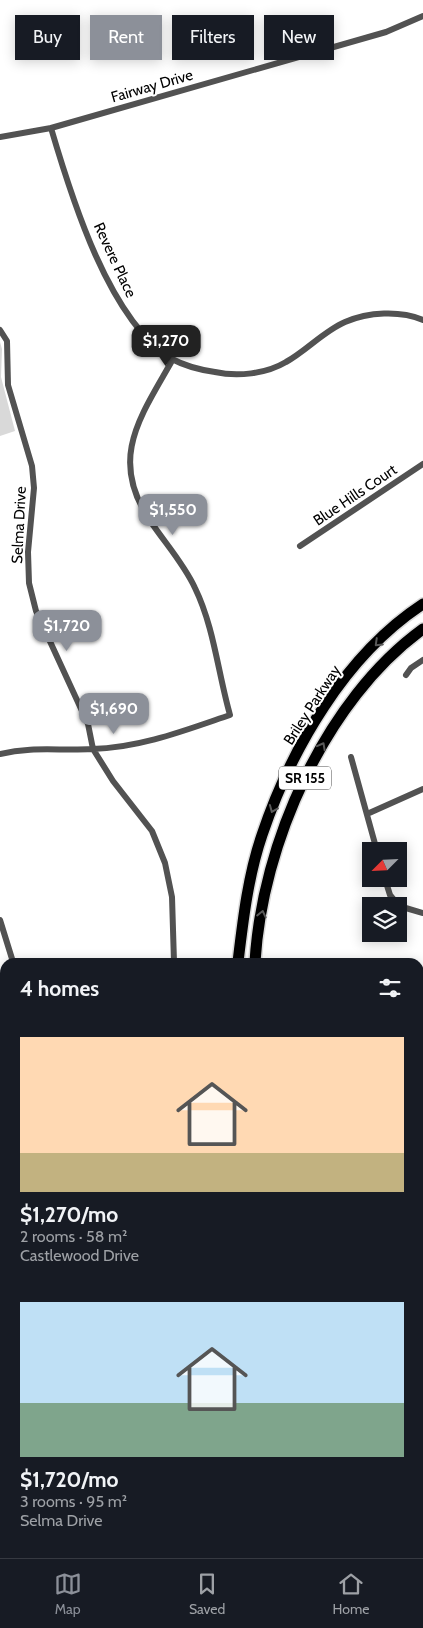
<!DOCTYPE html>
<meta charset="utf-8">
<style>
:root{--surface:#171b24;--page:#242831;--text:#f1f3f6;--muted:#9ea1a6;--line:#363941;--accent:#8c9099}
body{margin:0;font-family:Cabin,sans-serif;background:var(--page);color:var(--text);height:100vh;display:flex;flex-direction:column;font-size:19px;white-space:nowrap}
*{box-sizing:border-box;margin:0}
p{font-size:16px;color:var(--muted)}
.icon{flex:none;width:28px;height:28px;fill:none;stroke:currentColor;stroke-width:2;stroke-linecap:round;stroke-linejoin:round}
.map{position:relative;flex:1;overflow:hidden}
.side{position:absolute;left:0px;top:958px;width:424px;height:601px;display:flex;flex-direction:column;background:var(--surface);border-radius:15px 15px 0 0;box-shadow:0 2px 12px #0003}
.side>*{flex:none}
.guide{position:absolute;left:15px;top:15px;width:394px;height:45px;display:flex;gap:10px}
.needle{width:32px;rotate:246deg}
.buttons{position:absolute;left:362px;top:842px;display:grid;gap:10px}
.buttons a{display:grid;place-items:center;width:45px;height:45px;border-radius:0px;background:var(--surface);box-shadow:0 2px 12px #0003;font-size:25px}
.price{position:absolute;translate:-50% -42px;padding:0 11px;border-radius:10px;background:var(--accent);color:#fff;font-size:16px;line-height:32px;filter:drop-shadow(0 1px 2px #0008)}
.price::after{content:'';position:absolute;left:50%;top:30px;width:15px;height:11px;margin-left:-8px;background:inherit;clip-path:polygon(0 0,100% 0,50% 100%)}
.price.selected{background:#222;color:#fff}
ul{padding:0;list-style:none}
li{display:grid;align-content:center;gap:10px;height:265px;padding:0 20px}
li span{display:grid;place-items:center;height:155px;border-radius:0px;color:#555}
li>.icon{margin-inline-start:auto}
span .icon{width:90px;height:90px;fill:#fffc;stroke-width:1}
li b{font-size:21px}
h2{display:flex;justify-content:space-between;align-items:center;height:60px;padding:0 20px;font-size:21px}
.tag{padding:0 18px;border-radius:0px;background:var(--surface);box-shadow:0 2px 12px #0003;font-size:18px;line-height:45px}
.tag.selected{background:var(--accent);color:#fff}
.dock{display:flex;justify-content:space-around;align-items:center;height:70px;border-top:1px solid var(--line);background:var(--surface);font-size:14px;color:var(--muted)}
.dock a{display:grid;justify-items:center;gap:2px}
.dock .selected{color:var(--accent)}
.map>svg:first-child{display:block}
.green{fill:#d9d9d9}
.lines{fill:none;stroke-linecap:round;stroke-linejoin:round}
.highway-casing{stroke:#dbdbdb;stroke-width:14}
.street{stroke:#525252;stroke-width:6}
.highway{stroke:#000;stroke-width:11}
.rail-casing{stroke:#000;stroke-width:4}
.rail{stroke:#fff;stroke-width:2;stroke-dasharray:5.5;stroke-linecap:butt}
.oneway{stroke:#595959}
.labels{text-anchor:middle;stroke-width:4;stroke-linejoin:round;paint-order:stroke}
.shield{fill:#fff;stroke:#4c4c4c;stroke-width:1}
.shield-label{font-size:14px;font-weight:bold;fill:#000}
.street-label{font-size:15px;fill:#000;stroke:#fff}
</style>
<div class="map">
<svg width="423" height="1558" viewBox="0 0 423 1558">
<rect width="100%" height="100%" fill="#fff"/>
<!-- green -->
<path class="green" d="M0 342 2 349 1 377 15 431 0 436Z
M0 1283H5V1392L0 1395Z"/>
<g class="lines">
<defs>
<path id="highway" d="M238 962C243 920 248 876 262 835 291 749 345 655 423 604
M255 962C262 844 325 700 423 629
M0 1409 5 1406
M0 1431 5 1428"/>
</defs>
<!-- highway casing -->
<use href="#highway" class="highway-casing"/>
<!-- street -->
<path class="street" d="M51 128C71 196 109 321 172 359 185 366 201 370 215 372 237 377 266 374 286 362 306 351 324 331 345 322 368 312 400 310 423 320
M0 137 51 128 386 32 423 16
M0 330 7 341 8 385 32 466 34 488 28 552 29 583 36 611 88 724 93 749 113 781 152 831 165 863 172 897 174 962
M300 546 423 464
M406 675 411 668 423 660
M0 754C32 746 60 751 92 749 140 748 186 730 230 715 218 673 214 627 195 588 184 564 165 543 151 522 107 459 141 416 173 359
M351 757 377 851
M367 814 423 789
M385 879 390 895 399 906
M399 906 423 913
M0 920 13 962
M419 1013H423
M0 1017 5 1016
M0 1188 5 1182
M419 1305 423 1292
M419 1446 423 1442
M419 1485 423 1494"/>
<!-- highway -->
<use href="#highway" class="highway"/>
<defs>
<path id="rail" d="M0 1372 5 1376
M263 1554 269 1558"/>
</defs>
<!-- rail casing -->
<use href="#rail" class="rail-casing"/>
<!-- rail -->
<use href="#rail" class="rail"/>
</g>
<!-- one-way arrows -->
<defs><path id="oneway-chevron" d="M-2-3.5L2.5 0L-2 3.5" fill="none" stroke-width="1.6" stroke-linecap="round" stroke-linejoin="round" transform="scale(1.25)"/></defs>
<g class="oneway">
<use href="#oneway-chevron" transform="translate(378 643) rotate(136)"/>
<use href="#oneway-chevron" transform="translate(322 746) rotate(-62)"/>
<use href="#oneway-chevron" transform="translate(273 809) rotate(112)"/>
<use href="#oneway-chevron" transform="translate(262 914) rotate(-77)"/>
</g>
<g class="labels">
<!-- shield labels -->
<rect class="shield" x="279" y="766.5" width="52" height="23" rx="4"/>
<g class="shield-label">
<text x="305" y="783">SR 155</text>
</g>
<!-- street labels -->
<g class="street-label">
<text transform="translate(152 86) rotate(-16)" y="5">Fairway Drive</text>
<text transform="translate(115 260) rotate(65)" y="5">Revere Place</text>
<text transform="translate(355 495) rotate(-34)" y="5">Blue Hills Court</text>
<text transform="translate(19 525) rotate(-87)" y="5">Selma Drive</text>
<text transform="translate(312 705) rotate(-57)" y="5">Briley Parkway</text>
</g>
</g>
</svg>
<div class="buttons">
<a><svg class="needle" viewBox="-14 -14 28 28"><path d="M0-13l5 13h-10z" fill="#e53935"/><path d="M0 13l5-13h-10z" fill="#9ea1a6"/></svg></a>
<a><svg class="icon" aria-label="layers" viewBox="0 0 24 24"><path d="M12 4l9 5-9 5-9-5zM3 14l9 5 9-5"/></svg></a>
</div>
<b class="price selected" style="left:166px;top:367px">$1,270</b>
<b class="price" style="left:173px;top:536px">$1,550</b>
<b class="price" style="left:67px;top:652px">$1,720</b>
<b class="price" style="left:114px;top:735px">$1,690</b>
<div class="guide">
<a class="tag">Buy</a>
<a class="tag selected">Rent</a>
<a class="tag">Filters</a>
<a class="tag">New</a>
</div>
<section class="side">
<h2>4 homes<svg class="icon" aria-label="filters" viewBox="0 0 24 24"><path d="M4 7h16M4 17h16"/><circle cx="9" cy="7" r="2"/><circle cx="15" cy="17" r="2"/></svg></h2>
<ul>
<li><span style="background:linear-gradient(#ffd9b3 75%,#c2b280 0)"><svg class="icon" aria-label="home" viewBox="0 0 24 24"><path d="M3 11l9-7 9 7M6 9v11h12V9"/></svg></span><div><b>$1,270/mo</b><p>2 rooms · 58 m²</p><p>Castlewood Drive</p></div></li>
<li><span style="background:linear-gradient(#bfe0f5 65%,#7fa58c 0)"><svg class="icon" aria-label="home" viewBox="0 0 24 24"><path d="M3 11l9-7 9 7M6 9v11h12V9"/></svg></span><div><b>$1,720/mo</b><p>3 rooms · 95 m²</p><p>Selma Drive</p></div></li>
</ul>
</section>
</div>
<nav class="dock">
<a class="selected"><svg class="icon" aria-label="map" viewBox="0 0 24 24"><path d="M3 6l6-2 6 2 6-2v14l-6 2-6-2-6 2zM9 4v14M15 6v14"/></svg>Map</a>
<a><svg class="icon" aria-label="saved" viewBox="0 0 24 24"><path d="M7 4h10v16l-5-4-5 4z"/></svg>Saved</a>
<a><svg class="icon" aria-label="home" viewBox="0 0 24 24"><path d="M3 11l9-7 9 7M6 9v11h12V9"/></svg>Home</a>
</nav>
